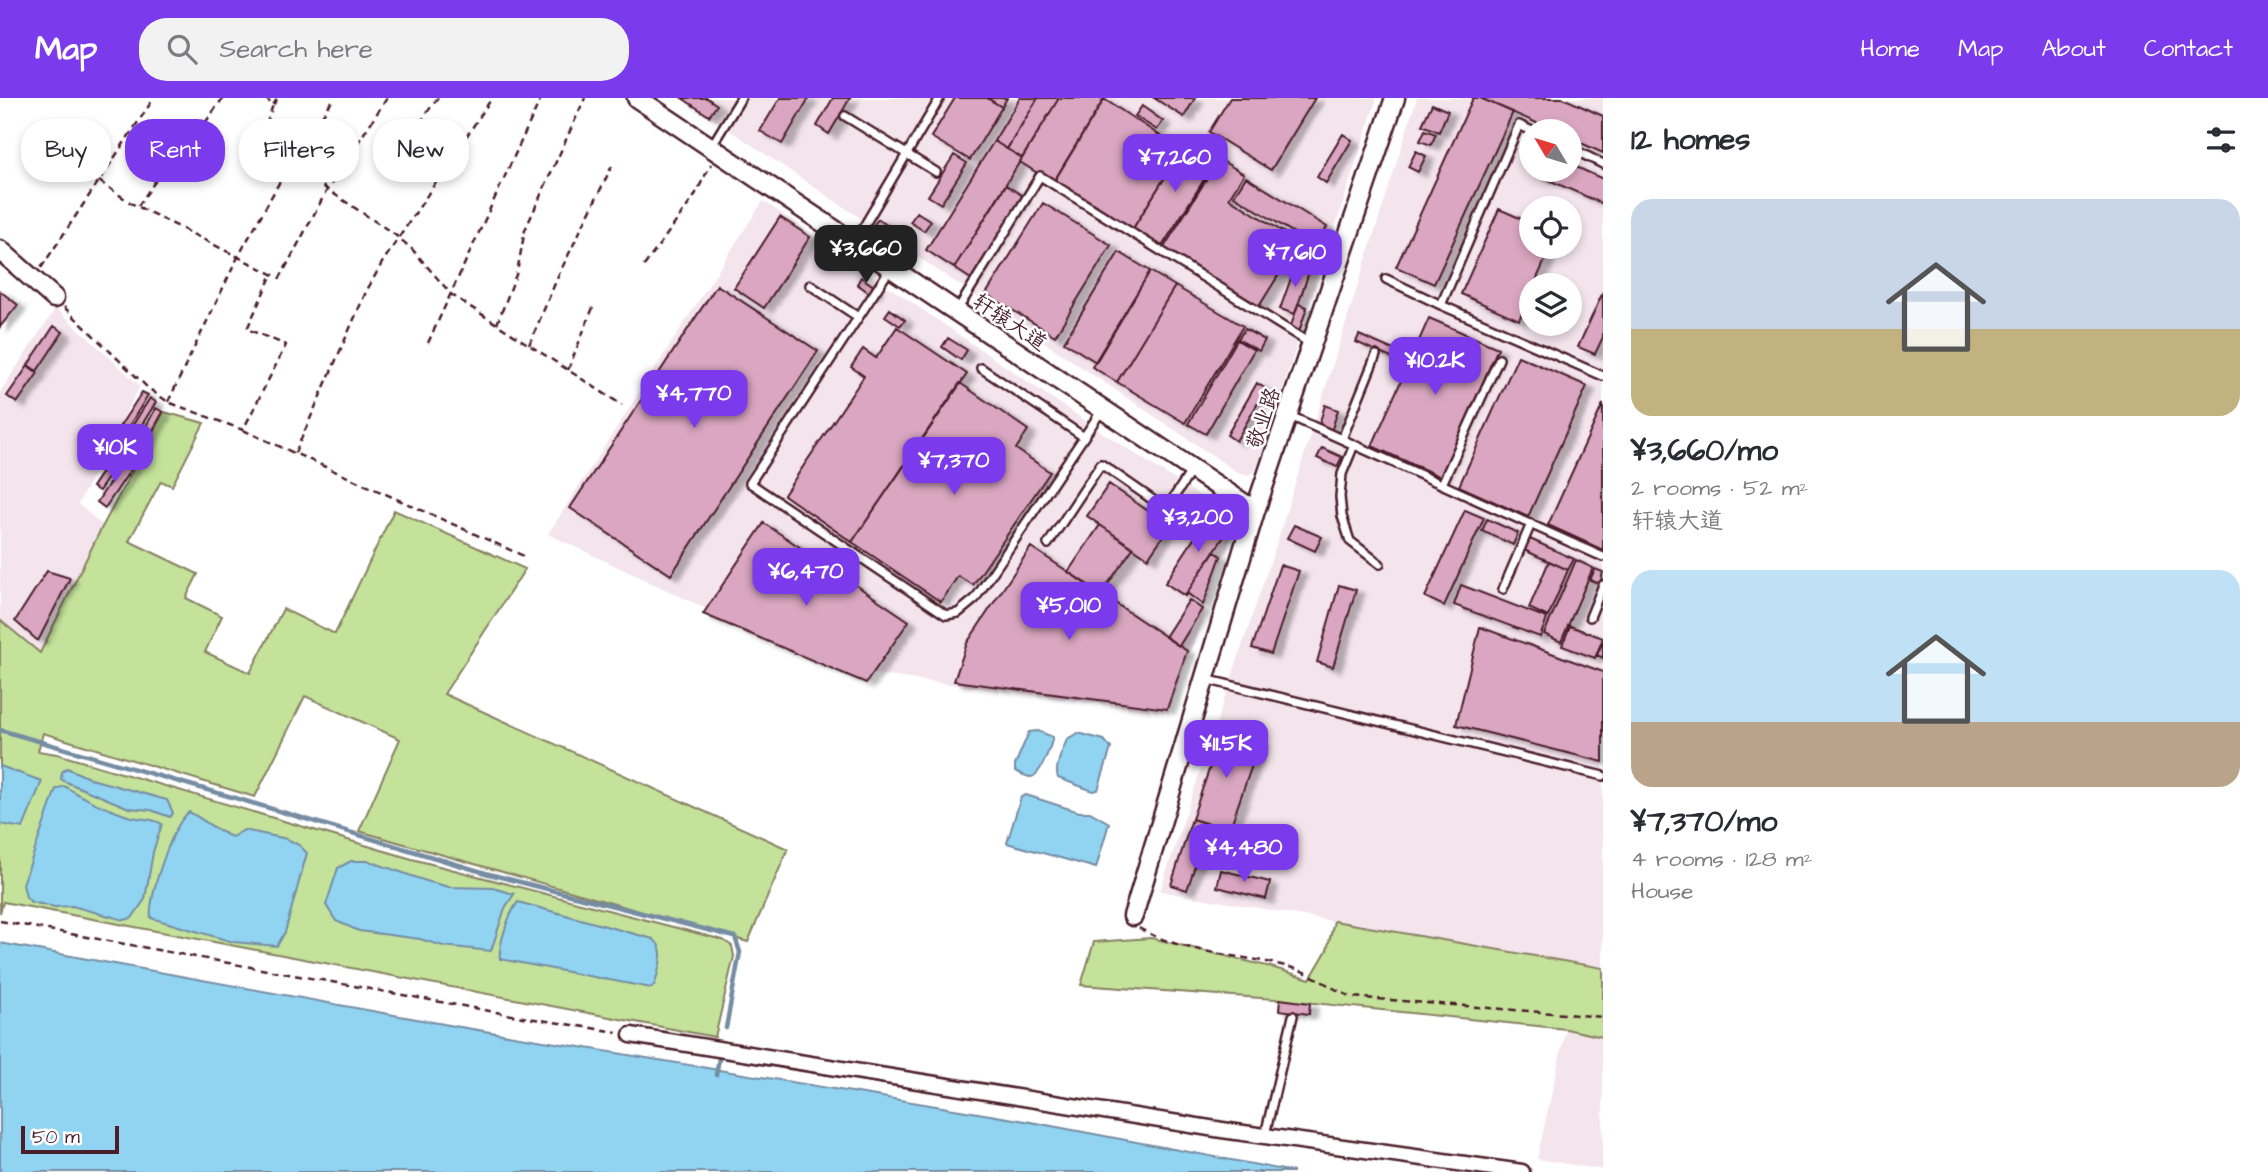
<!DOCTYPE html>
<meta charset="utf-8">
<style>
:root{--surface:#fff;--page:#f2f2f3;--text:#2b2b33;--muted:#7c7c81;--accent:#7c3aed}
body{margin:0;font-family:"Architects Daughter","LXGW WenKai TC",sans-serif;background:var(--page);color:var(--text);height:100vh;display:flex;flex-direction:column;font-size:26px;white-space:nowrap}
*{box-sizing:border-box;margin:0}
p{font-size:23px;color:var(--muted)}
.icon{flex:none;width:38px;height:38px;fill:none;stroke:currentColor;stroke-width:2;stroke-linecap:round;stroke-linejoin:round}
.map{position:relative;flex:1;overflow:hidden}
.drawer{display:flex;flex-direction:column;background:var(--surface);width:665px}
.drawer>*{flex:none}
.banner{position:absolute;left:21px;top:21px;width:665px;height:63px;display:flex;gap:14px}
.needle{width:46px;rotate:308deg}
.controls{position:absolute;left:1519px;top:21px;display:grid;gap:14px}
.controls a{display:grid;place-items:center;width:63px;height:63px;border-radius:50%;background:var(--surface);box-shadow:0 4px 10px #0003;font-size:35px}
.scale{position:absolute;left:21px;bottom:18px;width:98px;box-sizing:border-box;padding-left:7px;border:4px solid #4a1f2b;border-top:0;font-size:19px;line-height:24px;white-space:nowrap;color:#4a1f2b;-webkit-text-stroke:5px #fff;paint-order:stroke}
.price{position:absolute;translate:-50% -60px;padding:0 16px;border-radius:14px;background:var(--accent);color:#fff;font-size:23px;line-height:46px;filter:drop-shadow(0 2px 4px #0008)}
.price::after{content:'';position:absolute;left:50%;top:42px;width:21px;height:16px;margin-left:-10px;background:inherit;clip-path:polygon(0 0,100% 0,50% 100%)}
.price.current{background:#222;color:#fff}
ul{padding:0;list-style:none}
li{display:grid;align-content:center;gap:14px;height:371px;padding:0 28px}
li span{display:grid;place-items:center;height:217px;border-radius:21px;color:#555}
li>.icon{margin-inline-start:auto}
span .icon{width:126px;height:126px;fill:#fffc;stroke-width:1}
li b{font-size:30px}
h2{display:flex;justify-content:space-between;align-items:center;height:84px;padding:0 28px;font-size:30px}
.chip{padding:0 24px;border-radius:28px;background:var(--surface);box-shadow:0 4px 10px #0003;font-size:24px;line-height:63px}
.chip.current{background:var(--accent);color:#fff}
header{display:flex;align-items:center;gap:42px;box-sizing:border-box;height:98px;padding:0 35px;background:var(--accent);color:#fff}
header strong{font-size:33px}
nav{display:flex;gap:38px;margin-inline-start:auto;font-size:24px}
.search{width:490px;height:63px;background:var(--page);display:flex;align-items:center;gap:18px;box-sizing:border-box;padding:0 24px;border-radius:28px;color:var(--muted);font-size:26px}
main{display:flex;flex:1;min-height:0}
.map>svg:first-child{display:block}
.built{fill:#f4e4ec;fill-rule:evenodd}
.green{fill:#c4e29a;stroke:#878062;stroke-width:2}
.water{fill:#91d4f2;stroke:#758ca2;stroke-width:2}
.lines{fill:none;stroke-linecap:round;stroke-linejoin:round}
.stream{stroke:#758ca2;stroke-width:4.5}
.building{fill:#daa6c1;stroke:#4a1f2b;stroke-width:2;filter:url(#shadow)}
.service-casing{stroke:#4a1f2b;stroke-width:12}
.minor-casing{stroke:#4a1f2b;stroke-width:19}
.tertiary-casing{stroke:#4a1f2b;stroke-width:23}
.path{stroke:#4a1f2b;stroke-width:2.5;stroke-dasharray:7 5;stroke-linecap:butt}
.service{stroke:#fff;stroke-width:7}
.minor{stroke:#fff;stroke-width:14}
.tertiary{stroke:#fff;stroke-width:18}
.labels{text-anchor:middle;stroke-width:5;stroke-linejoin:round;paint-order:stroke}
.street-label{font-size:21px;fill:#4a1f2b;stroke:#fff}
</style>
<header>
<strong>Map</strong>
<div class="search"><svg class="icon" aria-label="search" viewBox="0 0 24 24"><circle cx="10" cy="10" r="6"/><path d="M15 15l6 6"/></svg>Search here</div>
<nav><a>Home</a><a>Map</a><a>About</a><a>Contact</a></nav>
</header>
<main>
<div class="map">
<svg width="1603" height="1074" viewBox="0 0 1603 1074">
<defs>
<filter id="shadow"><feDropShadow dx="8" dy="4.5" stdDeviation="2" flood-color="#0004"/></filter>
</defs>
<rect width="100%" height="100%" fill="#fff"/>
<filter id="ink" filterUnits="userSpaceOnUse"><feTurbulence type="fractalNoise" baseFrequency=".0143" numOctaves="2"/><feDisplacementMap in="SourceGraphic" scale="14" xChannelSelector="R" yChannelSelector="G"/><feConvolveMatrix kernelMatrix="1 2 1 2 8 2 1 2 1" color-interpolation-filters="sRGB"/></filter>
<g filter="url(#ink)">
<!-- built -->
<path class="built" d="M682 0H1377L1257 369 1253 375 1247 377 1237 374Z
M1417 0H1603V870L1160 793 1275 450ZM1531 33H1570V72H1531ZM1531 110H1570V149H1531ZM1531 187H1570V226H1531Z
M763 103 1103 335 1237 422 1169 615 858 574 705 510 548 436Z
M56 210 140 288 78 406 103 428 40 556 0 522V294Z
M1566 931 1603 939V1072L1537 1061Z"/>
<!-- green -->
<path class="green" d="M164 314 204 325 172 388 161 383 129 443 198 476 186 500 222 518 205 554 250 575 283 511 335 536 394 412 525 471 444 596 788 751 748 844 359 733 400 641 305 598 255 699 43 635 38 653 57 656 412 761 723 842 732 848 734 858 715 939 3 804 0 815V522L40 555 100 433Z
M1334 823 1603 870V939L1566 931 1275 901 1081 887 1094 844 1151 840 1271 869 1310 881 1327 852Z"/>
<!-- water -->
<path class="water" d="M1038 633 1053 639C1051 647 1041 678 1031 679 1027 679 1019 675 1015 673V667L1029 634Z
M1078 635 1104 642 1111 650 1098 692 1093 693 1058 680C1054 668 1063 653 1067 641Z
M0 668 42 683 23 730 0 726Z
M67 670 91 681 167 702 173 715 170 719 151 712 129 710 66 684 61 681 62 674Z
M64 688C83 700 104 710 125 717 137 722 151 719 162 726L153 754 145 801 132 820 124 822 72 808 55 809 31 804 26 799 23 786 56 691Z
M1026 697 1079 714H1090L1109 725 1096 770 1007 745 1021 699Z
M189 714C205 722 214 732 232 739L244 732 287 741 299 747 307 755 285 834 277 848 233 844 151 820C148 799 172 727 189 714Z
M351 763H369L426 783 449 789 493 790 514 796 505 810 491 853 443 848 420 841 359 833 336 823 326 807 338 770Z
M518 804 653 841C668 851 658 871 655 886L651 890 500 861C498 848 509 815 518 804Z
M0 845 460 929 1020 1022 1294 1074H0Z"/>
<g class="lines">
<!-- stream -->
<path class="stream" d="M0 632 242 702 489 776 735 839 740 854 726 930
M716 977 720 955"/>
</g>
<!-- building -->
<path class="building" d="M682 0H707L717 7 709 18Z
M780 0H809L782 46 760 33Z
M833 0H850L829 36 817 28Z
M955 0H987L1002 9 970 62 931 39Z
M987 0H1007L1002 9Z
M1020 0H1038L1007 51 994 43Z
M1038 0H1059L1022 60 1007 51Z
M1059 0H1105L1053 85 1020 64Z
M1154 0H1195L1184 19Z
M1230 0H1315L1271 72 1209 34Z
M1473 0H1480L1513 14 1434 186 1396 169Z
M1480 0H1563L1603 18V55L1570 40V33H1555Z
M1104 1 1182 52 1132 132 1054 83Z
M1432 6 1448 13 1439 34 1422 27Z
M1142 8 1163 23 1157 32 1135 18Z
M1425 32 1436 36 1431 47 1420 43Z
M1343 36 1352 42 1326 85 1317 79Z
M1188 42 1217 61 1161 150 1132 132Z
M994 43 1022 60 954 170 926 152Z
M1416 53 1426 58 1418 74 1408 69Z
M954 57 967 65 941 106 928 98Z
M1531 59V72H1570V66L1603 81V106L1526 72Z
M1219 61 1244 76 1229 100 1299 144 1258 210 1163 151Z
M1246 79 1327 129 1315 148 1234 98Z
M1006 87 1023 98 971 181 954 170Z
M1043 105 1111 147 1055 238 986 196Z
M1499 111 1531 125V149H1551L1534 187H1531V195L1519 222 1461 196Z
M917 114 931 123 924 133 910 124Z
M780 119 810 139 764 210 734 190Z
M878 121 894 132 889 140 872 129Z
M1119 154 1150 173 1096 264 1064 244Z
M1296 166 1310 171 1295 216 1280 211Z
M1150 173 1175 188 1117 284 1092 269Z
M861 179 875 189 871 196 857 186Z
M717 187 818 253 671 477 570 410Z
M1175 188 1243 228 1185 325 1117 284Z
M0 193 18 207 0 229Z
M1603 194V239L1595 256 1578 249Z
M1298 206 1307 209 1299 234 1290 231Z
M890 211 905 222 900 228 885 218Z
M1429 220 1498 250 1441 379 1372 348Z
M54 228 63 234 37 273 28 267Z
M897 229 967 276 852 444 784 397 864 278 851 269 863 251 876 260Z
M1245 231 1265 242 1259 253 1238 241Z
M1359 237 1405 257 1402 265 1356 244Z
M948 240 967 252 961 262 942 249Z
M1237 242 1254 252 1206 336 1188 326Z
M1518 258 1587 288 1528 419 1459 388Z
M28 268 38 275 17 305 7 298Z
M960 285 1028 332 1016 351 1050 374 973 487 958 478 941 504 852 444Z
M1257 285 1266 291 1236 343 1227 337Z
M142 294 148 297 116 349 109 345Z
M150 300 156 304 125 354 118 350Z
M1603 306V452L1548 427Z
M1325 307 1338 312 1331 334 1318 330Z
M156 310 163 314 136 363 129 359Z
M1322 350 1342 359 1337 369 1317 360Z
M116 353 123 358 99 393 92 389Z
M124 363 133 368 105 410 97 404Z
M1109 386 1170 428 1148 460 1087 418Z
M1465 412 1484 420 1444 508 1425 499Z
M1212 413 1232 426 1185 498 1165 485Z
M1487 421 1518 435 1513 447 1482 433Z
M764 425 909 523 866 585 703 516Z
M1100 427 1133 450 1101 496 1068 474Z
M1294 427 1322 439 1315 453 1287 440Z
M1530 441 1574 461 1568 472 1524 452Z
M1031 449 1187 553 1167 611 954 583 967 545Z
M1214 453 1221 458 1203 507 1187 495Z
M1576 462 1593 470 1561 544 1544 536Z
M1549 463 1568 472 1548 519 1529 510Z
M1280 467 1299 473 1271 556 1252 550Z
M1595 471 1603 474 1600 486 1590 482Z
M47 473 70 480 38 543 15 523Z
M1339 487 1356 492 1333 569 1317 564Z
M1461 487 1547 520 1540 539 1454 507Z
M1189 502 1202 511 1179 548 1165 539Z
M1570 528 1603 540 1595 560 1562 548Z
M1480 529 1603 574V664L1456 627Z
M1603 543V560L1597 557Z
M1223 631 1260 644 1229 733 1192 721Z
M1192 721 1209 726 1187 792 1171 787Z
M1221 772 1270 784 1266 801 1217 789Z
M1280 901 1310 905 1309 916 1279 912Z"/>
<g class="lines">
<defs>
<path id="service" d="M845 18 936 74
M1532 33 1519 27 1441 207 1603 278
M711 49 741 0
M1570 50 1603 66
M854 145 940 0
M890 171 750 385 946 517 958 515 975 501 1102 312
M1386 181 1441 207
M810 187 858 219
M958 211 1040 78 1311 246
M981 270 1084 339
M1288 317 1603 459
M1342 341 1376 257
M1354 347 1342 376 1340 399 1342 418 1350 443 1380 466
M1442 386 1499 261
M1048 446 1101 366 1166 411 1192 372
M1503 491 1531 426
M1590 519 1603 487
M1205 581 1603 678
M1265 1037 1293 918"/>
<path id="minor" d="M631 937 1222 1032 1522 1074"/>
<path id="tertiary" d="M637 0 1255 413
M0 152 54 200
M1133 818 1255 413 1395 0"/>
</defs>
<!-- service casing -->
<use href="#service" class="service-casing"/>
<!-- minor casing -->
<use href="#minor" class="minor-casing"/>
<!-- tertiary casing -->
<use href="#tertiary" class="tertiary-casing"/>
<!-- path -->
<path class="path" d="M265 0 273 7C265 29 262 38 277 58L394 136 411 150 452 197 622 307
M438 0C430 11 417 24 419 38L453 60
M273 7 278 0
M99 83 131 105 280 180 327 92 387 0
M138 108 168 65 184 54 223 0
M644 168 694 99 711 66
M41 170 154 0
M64 209 148 290 168 304 243 332 286 247 247 231 272 176
M497 226 517 174 525 132 585 0
M428 245 541 0
M529 247 559 176 612 68
M568 272 594 207
M168 304 238 159 289 67 334 0
M243 332 526 459
M295 355 366 194 382 165 492 0
M0 823 528 920 617 934
M1139 830C1185 857 1243 856 1293 870 1314 876 1331 891 1352 899L1603 919"/>
<!-- service -->
<use href="#service" class="service"/>
<!-- minor -->
<use href="#minor" class="minor"/>
<!-- tertiary -->
<use href="#tertiary" class="tertiary"/>
</g>
</g>
<g class="labels">
<!-- street labels -->
<g class="street-label">
<text transform="translate(1010 224) rotate(34)" y="7">轩辕大道</text>
<text transform="translate(1263 320) rotate(-71)" y="7">敬业路</text>
</g>
</g>
</svg>
<div class="controls">
<a><svg class="needle" viewBox="-14 -14 28 28"><path d="M0-13l5 13h-10z" fill="#e53935"/><path d="M0 13l5-13h-10z" fill="#7c7c81"/></svg></a>
<a><svg class="icon" aria-label="locate" viewBox="0 0 24 24"><circle cx="12" cy="12" r="6"/><path d="M12 2v4M12 18v4M2 12h4M18 12h4"/></svg></a>
<a><svg class="icon" aria-label="layers" viewBox="0 0 24 24"><path d="M12 4l9 5-9 5-9-5zM3 14l9 5 9-5"/></svg></a>
</div>
<div class="scale">50 m</div>
<b class="price" style="left:1175px;top:96px">¥7,260</b>
<b class="price current" style="left:866px;top:187px">¥3,660</b>
<b class="price" style="left:1295px;top:191px">¥7,610</b>
<b class="price" style="left:1435px;top:299px">¥10.2K</b>
<b class="price" style="left:694px;top:332px">¥4,770</b>
<b class="price" style="left:115px;top:386px">¥10K</b>
<b class="price" style="left:954px;top:399px">¥7,370</b>
<b class="price" style="left:1198px;top:456px">¥3,200</b>
<b class="price" style="left:806px;top:510px">¥6,470</b>
<b class="price" style="left:1069px;top:544px">¥5,010</b>
<b class="price" style="left:1226px;top:682px">¥11.5K</b>
<b class="price" style="left:1244px;top:786px">¥4,480</b>
<div class="banner">
<a class="chip">Buy</a>
<a class="chip current">Rent</a>
<a class="chip">Filters</a>
<a class="chip">New</a>
</div>
</div>
<section class="drawer">
<h2>12 homes<svg class="icon" aria-label="filters" viewBox="0 0 24 24"><path d="M4 7h16M4 17h16"/><circle cx="9" cy="7" r="2"/><circle cx="15" cy="17" r="2"/></svg></h2>
<ul>
<li><span style="background:linear-gradient(#c9d6e8 60%,#c2b280 0)"><svg class="icon" aria-label="home" viewBox="0 0 24 24"><path d="M3 11l9-7 9 7M6 9v11h12V9"/></svg></span><div><b>¥3,660/mo</b><p>2 rooms · 52 m²</p><p>轩辕大道</p></div></li>
<li><span style="background:linear-gradient(#bfe0f5 70%,#b9a48a 0)"><svg class="icon" aria-label="home" viewBox="0 0 24 24"><path d="M3 11l9-7 9 7M6 9v11h12V9"/></svg></span><div><b>¥7,370/mo</b><p>4 rooms · 128 m²</p><p>House</p></div></li>
</ul>
</section>
</main>
